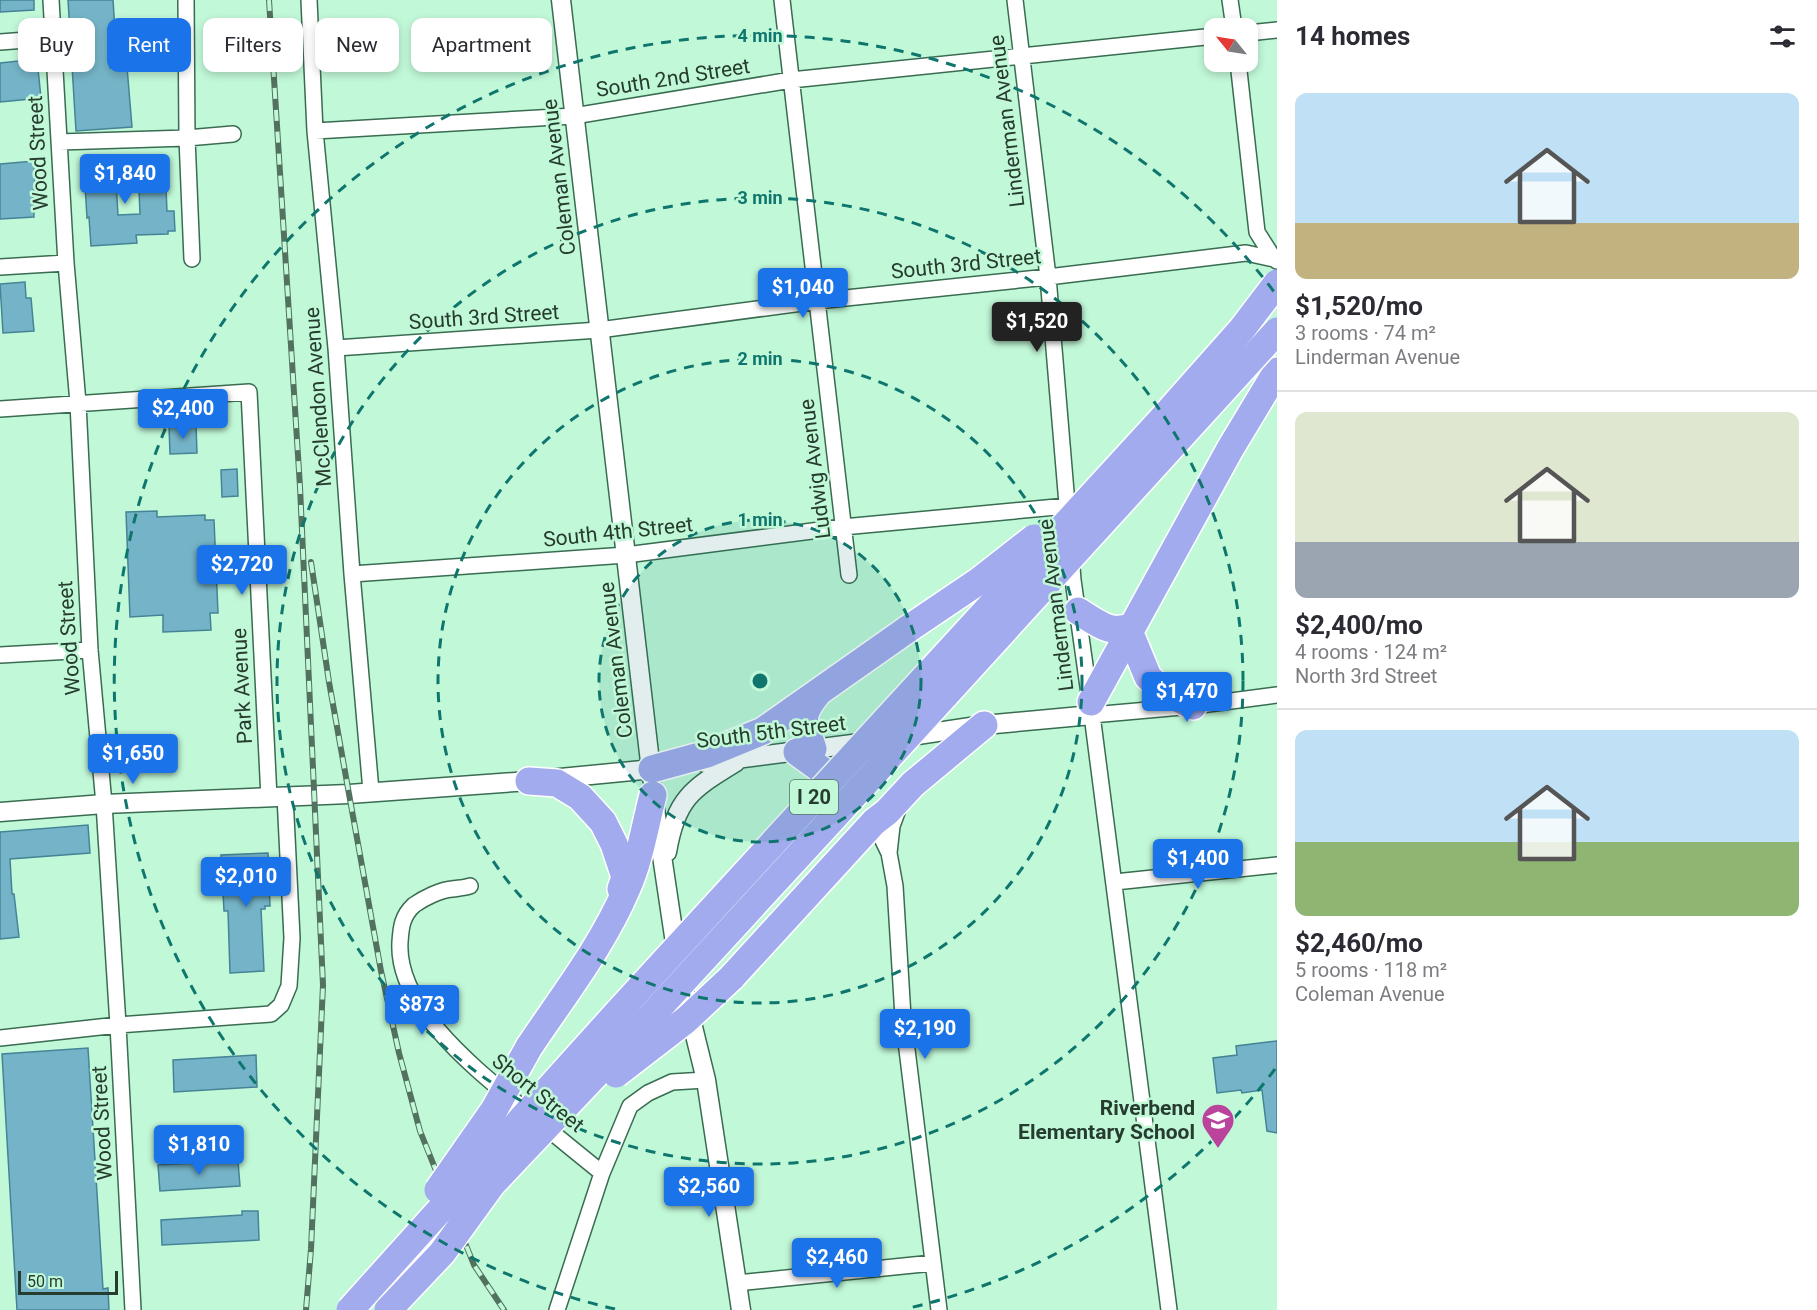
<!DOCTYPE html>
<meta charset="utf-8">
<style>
:root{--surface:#fff;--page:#f2f2f3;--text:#2b2b33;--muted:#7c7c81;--line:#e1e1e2;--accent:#1a73e8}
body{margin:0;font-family:Roboto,sans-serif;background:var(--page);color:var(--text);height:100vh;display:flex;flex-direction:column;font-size:22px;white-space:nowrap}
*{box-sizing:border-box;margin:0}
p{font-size:20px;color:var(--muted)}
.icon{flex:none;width:33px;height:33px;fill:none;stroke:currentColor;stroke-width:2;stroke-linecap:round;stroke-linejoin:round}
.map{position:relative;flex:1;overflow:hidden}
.panel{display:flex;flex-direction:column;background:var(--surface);width:540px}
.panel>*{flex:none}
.banner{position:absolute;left:18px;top:18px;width:570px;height:54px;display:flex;gap:12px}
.needle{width:39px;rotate:300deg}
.buttons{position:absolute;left:1204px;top:18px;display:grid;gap:12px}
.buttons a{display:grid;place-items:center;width:54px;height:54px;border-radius:12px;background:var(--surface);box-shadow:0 3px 9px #0003;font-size:30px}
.scale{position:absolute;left:18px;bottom:15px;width:100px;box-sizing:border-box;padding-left:6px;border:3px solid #263c2f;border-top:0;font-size:16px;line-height:21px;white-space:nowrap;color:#263c2f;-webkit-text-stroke:4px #c1f8d8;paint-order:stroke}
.price{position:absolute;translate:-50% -51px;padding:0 14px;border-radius:6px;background:var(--accent);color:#fff;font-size:20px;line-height:39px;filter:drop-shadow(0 2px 3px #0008)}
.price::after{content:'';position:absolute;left:50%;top:36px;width:18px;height:14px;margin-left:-9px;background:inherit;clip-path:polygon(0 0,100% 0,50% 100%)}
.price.current{background:#222;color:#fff}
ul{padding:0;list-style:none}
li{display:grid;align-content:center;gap:12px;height:318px;padding:0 18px}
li+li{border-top:2px solid var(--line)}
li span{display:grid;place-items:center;height:186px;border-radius:12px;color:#555}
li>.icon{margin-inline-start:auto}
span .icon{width:108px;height:108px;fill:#fffc;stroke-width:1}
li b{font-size:26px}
h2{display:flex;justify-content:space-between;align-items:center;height:72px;padding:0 18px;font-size:26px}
.chip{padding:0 21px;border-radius:12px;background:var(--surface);box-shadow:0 3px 9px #0003;font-size:21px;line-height:54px}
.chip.current{background:var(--accent);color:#fff}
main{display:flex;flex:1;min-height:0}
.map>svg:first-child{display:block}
.building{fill:#75b4c8;stroke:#448496;stroke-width:1.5}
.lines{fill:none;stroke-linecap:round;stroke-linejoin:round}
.minor-casing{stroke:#396c51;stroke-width:18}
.tertiary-casing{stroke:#396c51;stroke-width:21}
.motorway-casing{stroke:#fff;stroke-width:30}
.minor{stroke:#fff;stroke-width:15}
.tertiary{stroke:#fff;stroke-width:18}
.motorway{stroke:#a3abef;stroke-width:27}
.rail-casing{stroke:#52715f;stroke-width:6}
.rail{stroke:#c1f8d8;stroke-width:4;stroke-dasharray:11;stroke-linecap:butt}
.motorway-bridge-casing{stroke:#fff;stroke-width:30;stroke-linecap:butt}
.motorway-bridge{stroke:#a3abef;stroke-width:27}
.ring{fill:none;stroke:#0f766e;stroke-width:3;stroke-dasharray:10 8}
.labels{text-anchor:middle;stroke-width:5;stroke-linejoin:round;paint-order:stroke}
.shield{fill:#c1f8d8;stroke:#547462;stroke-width:1.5}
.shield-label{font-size:20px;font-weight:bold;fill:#263c2f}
.street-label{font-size:21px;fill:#263c2f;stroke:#c1f8d8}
.poi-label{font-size:21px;font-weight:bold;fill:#263c2f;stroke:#c1f8d8;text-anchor:end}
.centre{fill:#0f766e;stroke:#c1f8d8;stroke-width:3}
.ring-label{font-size:18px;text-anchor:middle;font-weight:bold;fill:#0f766e;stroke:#c1f8d8;stroke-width:5;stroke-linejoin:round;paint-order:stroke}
</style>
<main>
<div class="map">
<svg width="1277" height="1310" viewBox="0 0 1277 1310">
<rect width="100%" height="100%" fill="#c1f8d8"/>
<!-- building -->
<path class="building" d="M0 0H34V10L0 12Z
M68 0H113L116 46H109L110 68 127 67 132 127 76 131Z
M37 59 41 98 0 102V63Z
M100 159 101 165 115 164 118 215 140 214 138 167 165 166 167 211H174L175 231H168V234L136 235 137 243 91 246 89 217 87 218 84 167H85V160Z
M34 161 35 190H33L34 217 0 219V164Z
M25 282 26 298H31L34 331 3 333 0 284Z
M196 425 197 453 170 454 169 426Z
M237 469 238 496 222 497 221 470Z
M157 511V517L205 515V520H214L218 613H210L211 630 163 632V615L130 617 126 512Z
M88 825 90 853 10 859 12 894H14L19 937 0 939V832Z
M268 853 270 906H265V909H261L264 971 230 973 228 911H224L221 855Z
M1277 1041V1133L1267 1131 1262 1090 1242 1093 1241 1090 1217 1093 1213 1058 1237 1055 1236 1046Z
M88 1048 103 1289 108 1288 109 1310H17L2 1054Z
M256 1055 257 1087 174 1092 173 1060Z
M238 1161 240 1186 160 1191 158 1165Z
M242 1211H258L259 1240 162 1245 161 1220 242 1215Z"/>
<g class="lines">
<defs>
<path id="minor" d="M51 0 66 263 78 403 90 650 104 804 118 1025 133 1310
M186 0 187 138 192 259
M309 0 315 131 336 348 352 574 371 791
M782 0 849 575
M1015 0 1048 277 1068 516
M1230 0 1234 28
M1248 33 1277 30
M0 42 53 38
M1238 62 1257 232 1274 259
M315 131 574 116 791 80 1215 36
M59 142 187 138 233 134
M0 267 66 263
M336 348 599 330 817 301 1048 277 1246 253 1274 259 1277 261
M0 409 249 392 269 798
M1071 555 1073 580 1090 701
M352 574 626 555 843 527 1067 506
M0 655 90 650
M874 822 889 853 895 886 903 1017 939 1310
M889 853 892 826 899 807
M1115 882 1277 865
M470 886C464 888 458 888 452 889 440 890 424 898 414 905 402 916 401 927 400 942 396 1008 478 1071 524 1109 550 1131 576 1152 602 1173
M0 1038 118 1025 271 1014 281 1005 289 986 292 938 285 796
M737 1283 933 1263
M557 1310 602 1173 630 1106 648 1093 672 1082 706 1080
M1169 1310 1092 715 1193 706 1277 695"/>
<path id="tertiary" d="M561 0 652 779
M904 737 984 725 1092 715 1091 702
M705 763 868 742
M655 809 679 970 706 1080 741 1310
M0 812 104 804 349 794 529 781 663 768
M667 852C676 798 692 789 736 762"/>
<path id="motorway" d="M1078 611C1096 622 1111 636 1132 626
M1129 631 1148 677 1163 691 1193 706
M1091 702 1230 449 1277 371
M813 749C805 723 797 719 817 694
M797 752 852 792
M652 769 707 754 763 731 908 629
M529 781 557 783 580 797 603 822 614 844 625 877 621 889
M731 978 874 822 887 812 913 784 984 725
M529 1047C563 996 603 945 627 888 640 859 645 826 653 795"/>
</defs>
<!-- minor casing -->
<use href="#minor" class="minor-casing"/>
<!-- tertiary casing -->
<use href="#tertiary" class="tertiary-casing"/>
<!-- motorway casing -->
<use href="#motorway" class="motorway-casing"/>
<!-- minor -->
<use href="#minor" class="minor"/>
<!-- tertiary -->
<use href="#tertiary" class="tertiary"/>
<!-- motorway -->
<use href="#motorway" class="motorway"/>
<defs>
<path id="rail" d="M269 0 300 487 323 985 311 1249 306 1310
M311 562 329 682 349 794 381 971 399 1053 420 1131 474 1265 504 1310"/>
</defs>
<!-- rail casing -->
<use href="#rail" class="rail-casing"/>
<!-- rail -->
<use href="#rail" class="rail"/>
<defs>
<path id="motorway-bridge" d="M908 629 979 581 1034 538
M616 1074 686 1020 731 978
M438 1190 494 1110 529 1047
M350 1310 618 1012 1164 417 1242 329 1277 283
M388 1310 442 1253 492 1184 653 1014 834 817 1277 331"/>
</defs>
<!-- motorway-bridge casing -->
<use href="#motorway-bridge" class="motorway-bridge-casing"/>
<!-- motorway-bridge -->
<use href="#motorway-bridge" class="motorway-bridge"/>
</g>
<!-- distance rings -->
<circle cx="760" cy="681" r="161" fill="#0f766e" fill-opacity=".12"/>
<g class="ring">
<circle cx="760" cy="681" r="161"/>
<circle cx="760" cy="681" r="322"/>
<circle cx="760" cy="681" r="483"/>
<path d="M1275 1069A645 645 0 0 1 905 1309M615 1309A645 645 0 1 1 1275 293"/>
</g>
<!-- icons -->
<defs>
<symbol id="school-pin" viewBox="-11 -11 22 30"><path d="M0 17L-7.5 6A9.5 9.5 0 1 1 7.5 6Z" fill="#ba449c" stroke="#c1f8d8"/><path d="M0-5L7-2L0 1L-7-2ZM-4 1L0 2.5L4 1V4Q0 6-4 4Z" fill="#fff"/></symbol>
</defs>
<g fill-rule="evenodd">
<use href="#school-pin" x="1199" y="1101" width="38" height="52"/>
</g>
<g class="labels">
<!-- shield labels -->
<rect class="shield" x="790" y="780" width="48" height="34" rx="4.5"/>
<g class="shield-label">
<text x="814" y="804">I 20</text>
</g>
<!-- street labels -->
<g class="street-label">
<text transform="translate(673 78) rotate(-9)" y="7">South 2nd Street</text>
<text transform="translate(1007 121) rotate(-97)" y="7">Linderman Avenue</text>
<text transform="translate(38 153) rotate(-93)" y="7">Wood Street</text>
<text transform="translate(559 177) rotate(-97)" y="7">Coleman Avenue</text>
<text transform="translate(966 264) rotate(-6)" y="7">South 3rd Street</text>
<text transform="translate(484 317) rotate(-4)" y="7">South 3rd Street</text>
<text transform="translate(318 397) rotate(-94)" y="7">McClendon Avenue</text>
<text transform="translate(815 469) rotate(-97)" y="7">Ludwig Avenue</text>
<text transform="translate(618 532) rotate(-6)" y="7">South 4th Street</text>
<text transform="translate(1056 605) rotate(-97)" y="7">Linderman Avenue</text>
<text transform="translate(69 638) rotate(-94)" y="7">Wood Street</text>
<text transform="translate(616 660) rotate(-97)" y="7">Coleman Avenue</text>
<text transform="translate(242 686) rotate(-93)" y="7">Park Avenue</text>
<text transform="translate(771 732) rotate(-7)" y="7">South 5th Street</text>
<text transform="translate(538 1093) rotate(39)" y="7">Short Street</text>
<text transform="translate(102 1123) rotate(-93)" y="7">Wood Street</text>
</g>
<!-- poi labels -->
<g class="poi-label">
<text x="1195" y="1115">Riverbend<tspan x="1195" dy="24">Elementary School</tspan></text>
</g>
</g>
<circle cx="760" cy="681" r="9" class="centre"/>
<g class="ring-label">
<text x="760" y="42">4 min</text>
<text x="760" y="204">3 min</text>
<text x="760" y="365">2 min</text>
<text x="760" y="526">1 min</text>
</g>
</svg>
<div class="buttons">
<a><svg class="needle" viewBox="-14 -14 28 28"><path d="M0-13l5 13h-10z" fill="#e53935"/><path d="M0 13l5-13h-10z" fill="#7c7c81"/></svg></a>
</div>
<div class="scale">50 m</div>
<b class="price" style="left:125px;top:205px">$1,840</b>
<b class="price" style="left:803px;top:319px">$1,040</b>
<b class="price current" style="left:1037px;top:353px">$1,520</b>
<b class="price" style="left:183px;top:440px">$2,400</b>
<b class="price" style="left:242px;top:596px">$2,720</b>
<b class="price" style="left:1187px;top:723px">$1,470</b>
<b class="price" style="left:133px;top:785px">$1,650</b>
<b class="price" style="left:1198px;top:890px">$1,400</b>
<b class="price" style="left:246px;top:908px">$2,010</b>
<b class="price" style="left:422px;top:1036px">$873</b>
<b class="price" style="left:925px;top:1060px">$2,190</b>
<b class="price" style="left:199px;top:1176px">$1,810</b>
<b class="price" style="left:709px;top:1218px">$2,560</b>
<b class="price" style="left:837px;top:1289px">$2,460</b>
<div class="banner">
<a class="chip">Buy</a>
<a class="chip current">Rent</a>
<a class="chip">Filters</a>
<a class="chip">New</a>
<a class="chip">Apartment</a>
</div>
</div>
<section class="panel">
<h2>14 homes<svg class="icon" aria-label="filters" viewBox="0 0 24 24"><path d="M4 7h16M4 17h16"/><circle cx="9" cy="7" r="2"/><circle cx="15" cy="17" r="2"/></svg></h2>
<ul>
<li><span style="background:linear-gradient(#bfe0f5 70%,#c2b280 0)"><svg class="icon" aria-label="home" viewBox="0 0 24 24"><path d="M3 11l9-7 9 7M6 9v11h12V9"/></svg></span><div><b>$1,520/mo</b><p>3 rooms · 74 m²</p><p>Linderman Avenue</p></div></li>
<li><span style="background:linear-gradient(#dfe7d0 70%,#9aa5b1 0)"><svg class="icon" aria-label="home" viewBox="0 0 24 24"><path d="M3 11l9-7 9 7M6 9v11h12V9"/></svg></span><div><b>$2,400/mo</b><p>4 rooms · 124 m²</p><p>North 3rd Street</p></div></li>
<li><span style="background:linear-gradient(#bfe0f5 60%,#8fb573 0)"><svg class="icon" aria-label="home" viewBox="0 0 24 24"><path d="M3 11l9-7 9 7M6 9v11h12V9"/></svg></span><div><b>$2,460/mo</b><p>5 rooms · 118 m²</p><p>Coleman Avenue</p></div></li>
</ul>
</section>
</main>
